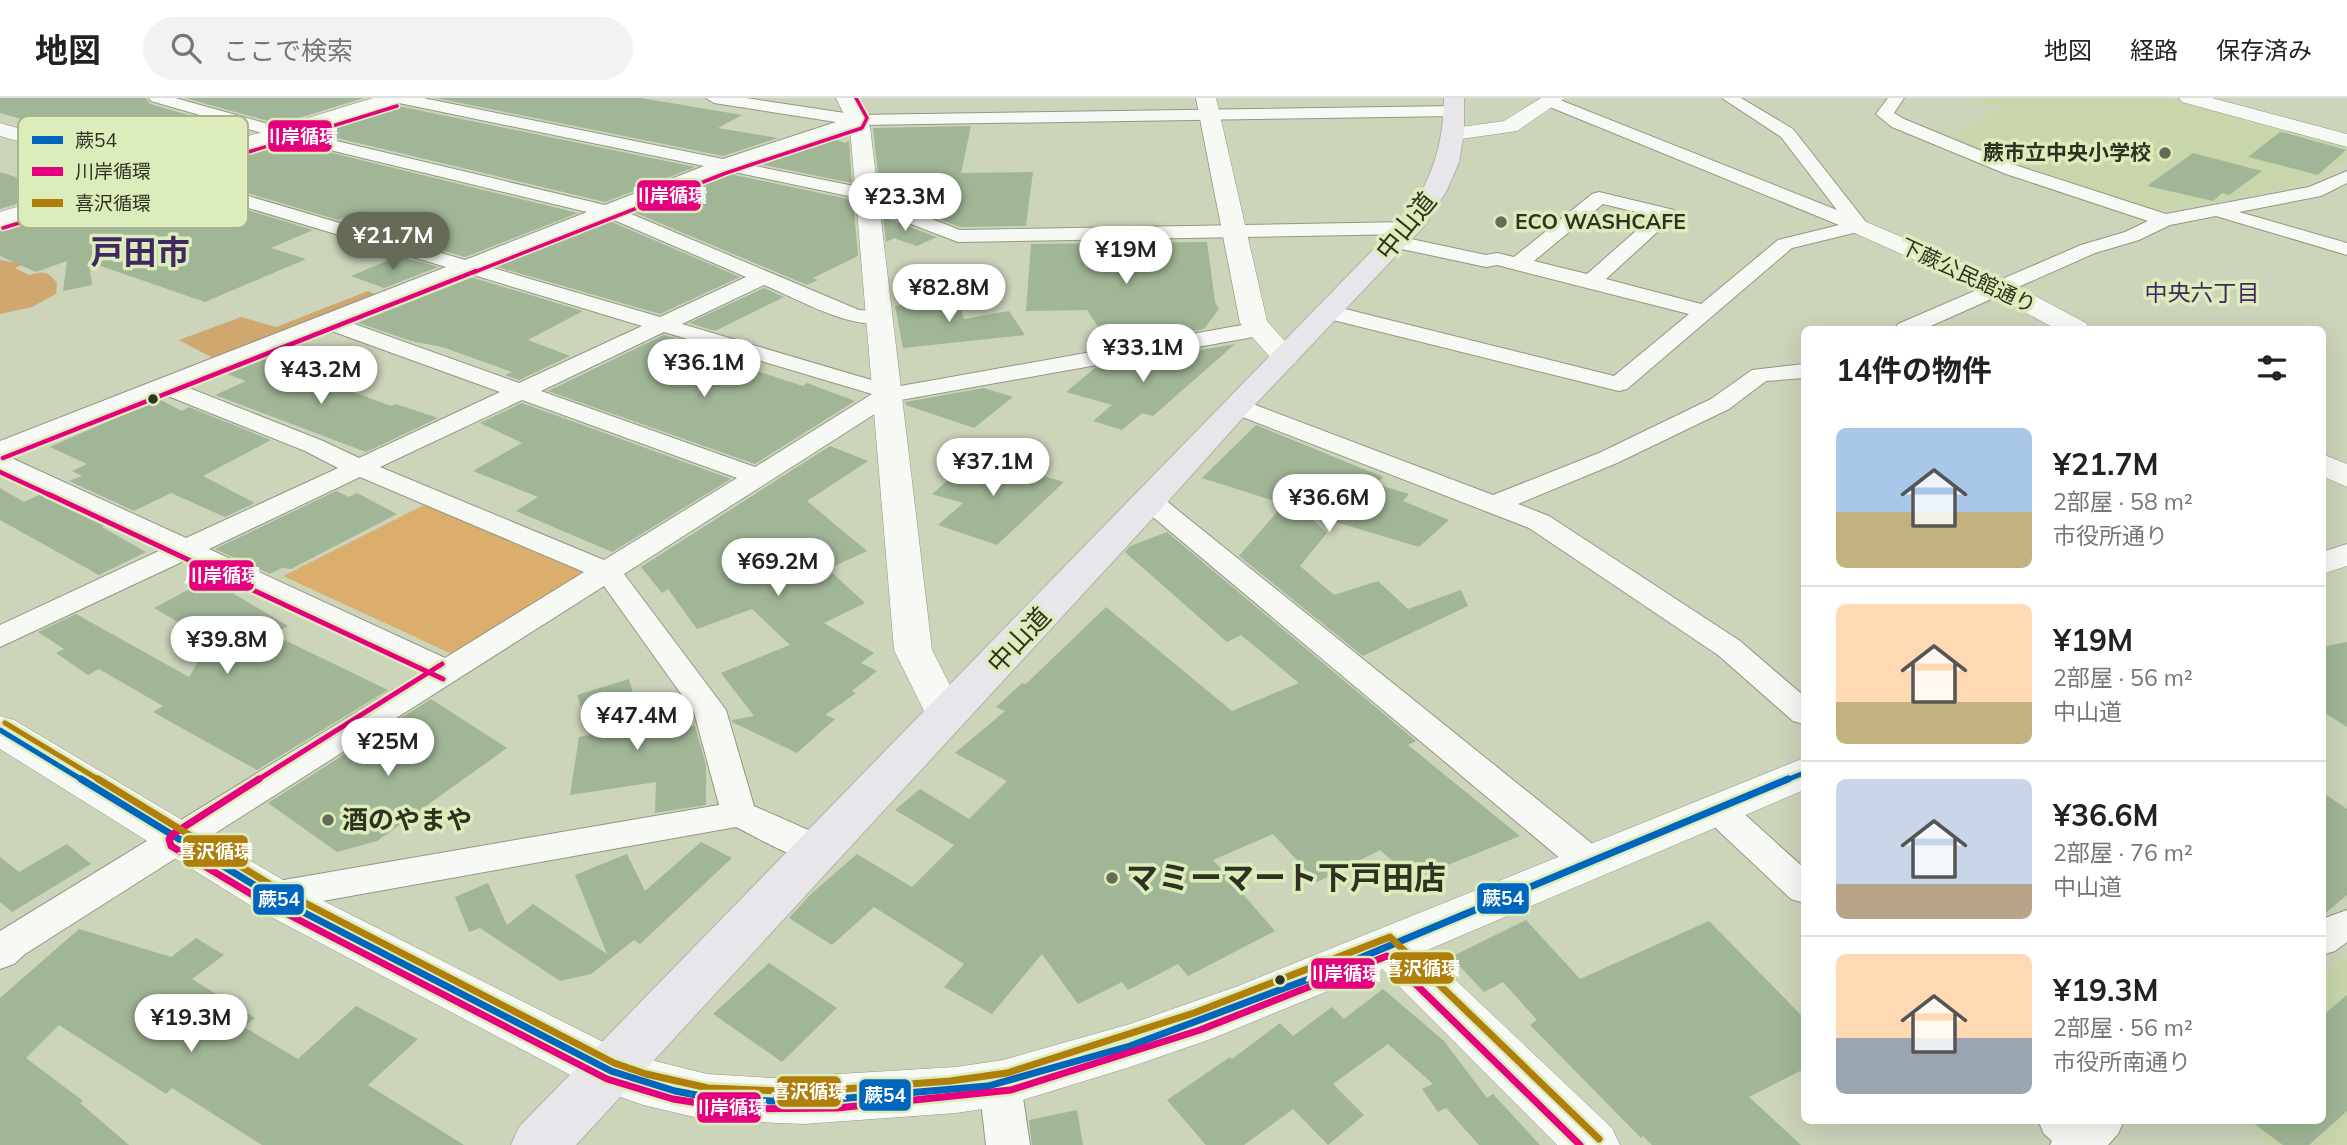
<!DOCTYPE html>
<html lang="ja">
<meta charset="utf-8">
<style>
:root{--surface:#fff;--page:#f2f2f2;--text:#222;--muted:#767676;--line:#e0e0e0;--accent:#656b56}
body{margin:0;font-family:Mulish,"Noto Sans JP",sans-serif;background:var(--page);color:var(--text);height:100vh;display:flex;flex-direction:column;font-size:26px;white-space:nowrap}
*{box-sizing:border-box;margin:0}
p{font-size:23px;color:var(--muted)}
.icon{flex:none;width:38px;height:38px;fill:none;stroke:currentColor;stroke-width:2;stroke-linecap:round;stroke-linejoin:round}
.map{position:relative;flex:1;overflow:hidden}
.panel{position:absolute;left:1801px;top:228px;width:525px;height:798px;display:flex;flex-direction:column;background:var(--surface);border-radius:10px;box-shadow:0 7px 28px #0002}
.panel>*{flex:none}
.price{position:absolute;translate:-50% -60px;padding:0 16px;border-radius:24px;background:#fff;color:#222;font-size:23px;line-height:46px;filter:drop-shadow(0 2px 4px #0008)}
.price::after{content:'';position:absolute;left:50%;top:42px;width:21px;height:16px;margin-left:-10px;background:inherit;clip-path:polygon(0 0,100% 0,50% 100%)}
.price.on{background:var(--accent);color:#fff}
ul{padding:0;list-style:none}
li{display:flex;align-items:center;gap:21px;height:175px;padding:0 35px}
li+li{border-top:2px solid var(--line)}
li span{display:grid;place-items:center;flex:none;width:196px;height:140px;border-radius:10px;color:#555}
li>.icon{margin-inline-start:auto}
span .icon{width:84px;height:84px;fill:#fffc;stroke-width:1}
li b{font-size:30px}
h2{display:flex;justify-content:space-between;align-items:center;height:84px;padding:0 35px;font-size:30px}
header{display:flex;align-items:center;gap:42px;box-sizing:border-box;height:98px;padding:0 35px;background:var(--surface);border-bottom:2px solid var(--line)}
header strong{font-size:33px}
nav{display:flex;gap:38px;margin-inline-start:auto;font-size:24px}
.search{width:490px;height:63px;background:var(--page);display:flex;align-items:center;gap:18px;box-sizing:border-box;padding:0 24px;border-radius:38px;color:var(--muted);font-size:26px}
.map>svg:first-child{display:block}
.built{fill:#c9d6ac}
.green{fill:#dbae6d}
.forest{fill:#d0a76f}
.building{fill:#a0b696}
.lines{fill:none;stroke-linecap:round;stroke-linejoin:round}
.minor-casing{stroke:#929884;stroke-width:2}
.tertiary-casing{stroke:#929884;stroke-width:1}
.trunk-casing{stroke:#b0b4a6;stroke-width:2}
.minor{fill:#f7f9f5;fill-rule:evenodd}
.tertiary{fill:#f7f9f5;fill-rule:evenodd}
.trunk{fill:#e8e6ea;fill-rule:evenodd}
.bus-1-far1-casing{stroke:#dcecbb;stroke-width:10}
.bus-1-casing{stroke:#dcecbb;stroke-width:12}
.bus-2-far3-casing{stroke:#dcecbb;stroke-width:7}
.bus-2-far2-casing{stroke:#dcecbb;stroke-width:9}
.bus-2-far1-casing{stroke:#dcecbb;stroke-width:10}
.bus-2-casing{stroke:#dcecbb;stroke-width:12}
.bus-3-far1-casing{stroke:#dcecbb;stroke-width:10}
.bus-3-casing{stroke:#dcecbb;stroke-width:12}
.bus-1-far1{stroke:#0065bd;stroke-width:5}
.bus-1{stroke:#0065bd;stroke-width:7}
.bus-2-far3{stroke:#e5007d;stroke-width:3.5}
.bus-2-far2{stroke:#e5007d;stroke-width:4.5}
.bus-2-far1{stroke:#e5007d;stroke-width:5}
.bus-2{stroke:#e5007d;stroke-width:7}
.bus-3-far1{stroke:#b07e0b;stroke-width:5}
.bus-3{stroke:#b07e0b;stroke-width:7}
.poi-dot{fill:#656b56;stroke:#dcecbb;stroke-width:2.5}
.bus-dot{fill:#2d3320;stroke:#dcecbb;stroke-width:2.5}
.labels{text-anchor:middle;stroke-width:7;stroke-linejoin:round;paint-order:stroke}
.far-poi-label{font-size:21px;font-weight:bold;fill:#2d3320;stroke:#dcecbb;text-anchor:end}
.far-street-label{font-size:21px;fill:#2d3320;stroke:#dcecbb}
.far-neighbourhood-label{font-size:23px;fill:#422862;stroke:#dcecbb}
.street-label{font-size:26px;fill:#2d3320;stroke:#dcecbb}
.poi-label{font-size:26px;font-weight:bold;fill:#2d3320;stroke:#dcecbb;text-anchor:start}
.near-poi-label{font-size:32px;font-weight:bold;fill:#2d3320;stroke:#dcecbb;text-anchor:start}
.far-town-label{font-size:33px;font-weight:bold;fill:#422862;stroke:#dcecbb}
.key{fill:#dcecbb;stroke:#a8b48c;stroke-width:2}
.key-label{font-size:19px;fill:#2d3320}
.line-badge{stroke:#dcecbb;stroke-width:2.5}
.badge-label{font-size:19px;text-anchor:middle;font-weight:bold;fill:#fff}
</style>
<header>
<strong>地図</strong>
<div class="search"><svg class="icon" aria-label="search" viewBox="0 0 24 24"><circle cx="10" cy="10" r="6"/><path d="M15 15l6 6"/></svg>ここで検索</div>
<nav><a>地図</a><a>経路</a><a>保存済み</a></nav>
</header>
<div class="map">
<svg width="2347" height="1047" viewBox="0 0 2347 1047">
<rect width="100%" height="100%" fill="#ccd4ba"/>
<!-- built -->
<path class="built" d="M1964 0H2161L2347 48V62L2292 89 2157 113 2024 70 1945 41 2002 10Z
M2347 859V1047H2270L2238 1022H2322V880Z"/>
<!-- green -->
<path class="green" d="M432 403 592 471 452 556 283 478Z"/>
<!-- forest -->
<path class="forest" d="M0 162 24 166 15 170 29 177C44 173 47 173 57 185L56 196 32 209 0 216Z
M368 193 377 197 215 261 179 242 241 219 276 229Z"/>
<!-- building -->
<path class="building" d="M0 0H146L150 6 251 35 157 64 98 43 0 15Z
M185 0H364L279 26Z
M436 0H641L742 17 718 30 778 40 723 58Z
M398 8 695 69 605 104 312 34Z
M971 28 961 75 1033 74 1026 128 960 129 897 105 881 103 873 30Z
M2280 34 2286 35 2346 52 2318 77 2248 59Z
M830 40 845 45 849 43 852 85 755 65Z
M283 43 578 115 465 159 424 147 432 144 342 120 338 122 194 79 198 78 186 74Z
M2193 55 2262 73 2229 97 2222 95 2213 103 2147 88Z
M0 74 59 93 0 111Z
M725 75 853 102 858 158 813 180 818 182 807 187 631 113Z
M168 88 313 132 271 150 306 161 205 204 89 164 92 187 63 193 67 163 36 174 0 158V131L90 104 107 109Z
M883 119 886 120 937 139 917 148 894 140 886 144Z
M607 122 740 179 660 216 494 168Z
M1207 144 1215 204 1219 211 1204 231 1110 247 1087 212 1026 213 1031 146Z
M399 158 438 169 384 190 351 178Z
M467 178 583 213 528 242 570 258 519 282 505 277 512 274 442 249 411 243 353 223Z
M764 190 784 199 715 233 689 225Z
M923 199 959 205 964 221 1009 213 1025 237 903 250 895 208 909 206 907 200Z
M664 237 711 252 704 256 803 288 807 285 855 303 755 366 548 293Z
M1235 246 1153 318 1142 315 1122 332 1093 323 1112 307 1066 294 1095 270Z
M261 260 391 308 396 306 438 320 366 354 215 297 246 283 224 275Z
M984 290 1013 299 974 330 906 307 905 304Z
M159 301 182 313 189 309 271 342 203 378 255 405 225 419 171 395 134 413 69 383 82 378 72 373 87 366 50 349Z
M522 305 731 381 612 454 516 413 538 399 473 373 522 345 480 325Z
M1256 327 1383 379 1376 386 1409 396 1403 403 1449 422 1419 449 1306 415 1327 435 1300 468 1334 497 1378 483 1408 511 1461 492 1468 508 1363 558 1239 458 1284 406 1202 380Z
M830 348 868 363 807 403 867 453 828 471 865 505 824 525 874 555 861 565 877 573 852 593 856 595 825 617 835 621 797 655 732 624V622L754 618 721 575 790 547 752 511 697 531 668 491 662 495 641 469Z
M976 358 1064 384 997 447 938 427 963 405 932 396Z
M0 390 24 404 41 396 106 427 102 429 146 454 99 477 0 422Z
M336 393 349 399 357 395 397 416 291 471 282 470 270 476 215 451Z
M1167 434 1416 643 1408 647 1520 738 1413 781 1380 752 1317 784 1273 736 1213 762 1275 833 1188 878 1178 866 1128 892 1122 884 1078 906 1042 856 992 916 944 889 964 866 874 809 832 847 789 820 811 796 857 756 912 789 954 747 895 712 920 691 969 721 1007 683 955 655 1005 613 996 609 1022 585 1026 586 1106 509 1232 613 1299 585 1241 537 1227 544 1125 454 1130 448Z
M214 478 242 491 234 496 288 528 272 536 388 592 257 672 153 614 163 608 99 571 88 577 56 555 64 551 38 534 76 516 189 579 210 543 154 510Z
M2347 544V629L2322 613V549Z
M629 581 644 636 695 628 706 667V707L655 715 656 684 570 697 579 639 590 637 577 597Z
M431 601 507 650 377 743 337 754 268 705Z
M2322 694 2347 711V797L2322 818Z
M701 744 732 760 640 846 634 842 591 876 560 883 480 830 469 834 455 799 488 785 507 827 533 806 607 856 575 777 627 756 645 793Z
M67 746 91 766 12 814 0 804V759L19 774Z
M1526 822 1580 881 1709 823 1804 920V971L1749 999 1801 1047H1652L1643 1038 1641 1040 1530 927 1537 922 1503 884 1484 894 1451 859Z
M79 831 171 859 196 840 224 857 192 881 255 920 244 929 298 961 356 908 418 941 368 987 464 1047H262L172 990 166 996 59 927 26 960 83 1003 80 1005 129 1047H0V900Z
M769 865 837 910 782 964 713 916Z
M1383 891 1444 943 1487 1000 1493 996 1540 1047H1479L1446 1010 1438 1014 1422 991 1433 986 1388 946 1333 986 1364 1017 1328 1047 1293 1011 1244 1047H1206L1167 1002 1230 959 1232 961 1280 925 1293 938 1332 909 1344 921Z
M2347 897V1013L2309 1047H2283L2249 1022H2322V918Z
M1077 1012 1083 1047H1032L1029 1022Z"/>
<g class="lines">
<defs>
<path id="minor" d="M149 0H175L286 31 605 107 704 68 399 5 391 0H423L723 61 836 24 714 5 706 0H746L858 17 1455 8 1463 13 1455 18 860 27 745 66 874 92 876 96 874 100 867 102 725 72 624 113 859 212 888 214 891 219 888 224C850 233 799 201 764 187L682 226 895 289 1259 224 1267 226 1270 231 1267 236 1259 238 895 303 624 476 726 612 754 708 831 742 836 752 831 762C805 770 761 741 736 729L272 812 259 808 254 798 259 788 272 784 719 707 694 614 604 488 25 856 14 866 0 871V833L422 574 186 462 0 549V527L163 451 0 374V343L446 169 145 79 142 75 145 71H157L465 162 587 114 276 39 151 3ZM607 119 746 179 660 219 486 168ZM467 175 642 228 519 285 346 223ZM326 231 500 294 359 360 323 343 184 288ZM664 234 872 296 755 369 541 293ZM163 296 305 353 338 370 186 440 7 358ZM522 302 737 380 604 462 380 369ZM360 379 584 474 445 560 209 451Z
M1555 0 1837 112 1781 39 1722 0H1741L1793 31 1869 128 1866 132 1792 150 1627 291 1619 293 1321 219 1318 214 1321 209 1329 207 1614 278 1689 216 1497 167 1486 169 1397 150 1390 148 1387 144 1390 140 1397 138 1486 157 1497 155 1514 159 1592 96 1599 94 1674 112 1677 116 1606 181 1701 206 1778 142 1839 127 1545 7 1543 4 1545 1ZM1603 106 1653 118 1587 176 1534 163Z
M1888 0H1904L1894 15 1904 21 2018 68 2166 116 2309 89 2347 73V85L2321 98 2239 114 2347 145V157L2216 118 2170 127 2139 142 2095 155 1924 231H1895L1898 226 2081 147 2125 134 2148 123 2006 76 1892 29 1876 16Z
M867 105 896 107 960 132 1409 124 1419 130 1409 136 958 144 887 117 860 115 857 111Z
M1804 266V280L1766 283 1729 311 1617 365 1518 406 1549 418 1740 543 1804 598V626L1793 623 1718 557 1529 430 1227 313 1224 308 1227 303 1236 301 1245 303 1493 397 1599 355 1711 301 1752 272Z
M1150 395 1159 397 1600 752 1605 762 1600 772 1587 776 1574 772 1141 409 1137 403 1141 397Z
M1717 698 1729 702 1804 770V805L1791 801 1705 720 1700 711 1705 702Z
M2347 812V844L2335 853 2322 857V821Z
M1000 968 1015 973 1021 986 1030 1047H986L979 986 985 973Z
M2038 1022H2124L2118 1036 2108 1047H2050L2052 1043 2044 1036Z"/>
<path id="tertiary" d="M373 0H404L401 4 0 129V114L128 75 0 38V25L151 68Z
M836 0H856L870 29 932 552 966 619 960 629 946 633 932 629 894 552 850 29Z
M1196 0H1216L1267 223 1299 259 1295 265 1285 267 1275 265 1240 225Z
M1541 0H1565L1517 33 1454 42 1447 40 1443 36 1447 32 1454 30 1504 23Z
M2179 0H2212L2347 36V49L2182 4Z
M1859 121 2009 184 2086 225 2090 231H2056L1991 196 1850 133 1847 128 1850 123Z
M2322 356 2347 366V389L2322 378Z
M2347 446V468L2322 476V454Z
M0 618 14 622 288 785 627 956 707 976 771 980 956 969 1003 962 1130 926 1238 888 1804 660V692L1425 853 1612 1030 1620 1047H1557L1382 871 1211 941 1130 969 1003 1008 956 1015 804 1026 707 1022 643 1007 593 989 256 811 0 651Z"/>
<path id="trunk" d="M1444 0H1464V34L1459 64 1447 92 1426 126 1247 315 1162 410 576 1047H511L519 1029 1408 116C1433 79 1444 44 1444 0Z"/>
</defs>
<!-- minor casing -->
<use href="#minor" class="minor-casing"/>
<!-- tertiary casing -->
<use href="#tertiary" class="tertiary-casing"/>
<!-- trunk casing -->
<use href="#trunk" class="trunk-casing"/>
<!-- minor -->
<use href="#minor" class="minor"/>
<!-- tertiary -->
<use href="#tertiary" class="tertiary"/>
<!-- trunk -->
<use href="#trunk" class="trunk"/>
<defs>
<path id="bus-1-far1" d="M0 632 84 683
M1784 683 1804 675"/>
<path id="bus-1" d="M81 681 272 798 611 973 675 993 707 999 771 1003 837 1001 988 988 1130 948 1317 878 1788 681"/>
<path id="bus-2-far3" d="M3 130 397 8
M472 175 726 75 862 30 867 20 856 0"/>
<path id="bus-2-far2" d="M3 360 476 173
M0 374 52 398"/>
<path id="bus-2-far1" d="M48 396 443 581
M256 683 442 566"/>
<path id="bus-2" d="M259 681 173 736 169 741 171 748 268 806 607 981 673 1001 738 1011 837 1010 1011 992 1200 932 1387 858 1580 1047"/>
<path id="bus-3-far1" d="M5 625 101 683"/>
<path id="bus-3" d="M98 681 276 790 614 965 646 976 708 990 803 994 950 983 1007 975 1194 915 1390 839 1599 1041"/>
</defs>
<!-- bus-1-far1 casing -->
<use href="#bus-1-far1" class="bus-1-far1-casing"/>
<!-- bus-1 casing -->
<use href="#bus-1" class="bus-1-casing"/>
<!-- bus-2-far3 casing -->
<use href="#bus-2-far3" class="bus-2-far3-casing"/>
<!-- bus-2-far2 casing -->
<use href="#bus-2-far2" class="bus-2-far2-casing"/>
<!-- bus-2-far1 casing -->
<use href="#bus-2-far1" class="bus-2-far1-casing"/>
<!-- bus-2 casing -->
<use href="#bus-2" class="bus-2-casing"/>
<!-- bus-3-far1 casing -->
<use href="#bus-3-far1" class="bus-3-far1-casing"/>
<!-- bus-3 casing -->
<use href="#bus-3" class="bus-3-casing"/>
<!-- bus-1-far1 -->
<use href="#bus-1-far1" class="bus-1-far1"/>
<!-- bus-1 -->
<use href="#bus-1" class="bus-1"/>
<!-- bus-2-far3 -->
<use href="#bus-2-far3" class="bus-2-far3"/>
<!-- bus-2-far2 -->
<use href="#bus-2-far2" class="bus-2-far2"/>
<!-- bus-2-far1 -->
<use href="#bus-2-far1" class="bus-2-far1"/>
<!-- bus-2 -->
<use href="#bus-2" class="bus-2"/>
<!-- bus-3-far1 -->
<use href="#bus-3-far1" class="bus-3-far1"/>
<!-- bus-3 -->
<use href="#bus-3" class="bus-3"/>
</g>
<!-- markers -->
<g class="poi-dot">
<circle cx="2165" cy="55" r="7"/>
<circle cx="1501" cy="124" r="7"/>
<circle cx="328" cy="722" r="7"/>
<circle cx="1112" cy="780" r="7"/>
</g>
<g class="bus-dot">
<circle cx="153" cy="301" r="6"/>
<circle cx="1280" cy="882" r="6"/>
</g>
<g class="labels">
<!-- far-poi labels -->
<g class="far-poi-label">
<text x="2151" y="62">蕨市立中央小学校</text>
<text x="1515" y="131" text-anchor="start">ECO WASHCAFE</text>
</g>
<!-- far-street labels -->
<g class="far-street-label">
<text transform="translate(1968 178) rotate(25)" y="7">下蕨公民館通り</text>
</g>
<!-- far-neighbourhood labels -->
<g class="far-neighbourhood-label">
<text x="2202" y="203">中央六丁目</text>
</g>
<!-- street labels -->
<g class="street-label">
<text transform="translate(1406 128) rotate(-51)" y="9">中山道</text>
<text transform="translate(1019 542) rotate(-47)" y="9">中山道</text>
</g>
<!-- poi labels -->
<g class="poi-label">
<text x="342" y="731">酒のやまや</text>
</g>
<!-- near-poi labels -->
<g class="near-poi-label">
<text x="1126" y="791">マミーマート下戸田店</text>
</g>
<!-- far-town labels -->
<g class="far-town-label">
<text x="140" y="166">戸田市</text>
</g>
</g>
<!-- legend -->
<rect x="18" y="18" width="230" height="112" rx="10" class="key"/>
<rect x="32" y="38" width="31" height="8" fill="#0065bd"/>
<rect x="32" y="69" width="31" height="9" fill="#e5007d"/>
<rect x="32" y="101" width="31" height="8" fill="#b07e0b"/>
<g class="key-label">
<text x="75" y="49">蕨54</text>
<text x="75" y="80">川岸循環</text>
<text x="75" y="112">喜沢循環</text>
</g>
<g class="line-badge">
<rect x="267" y="21" width="66" height="34" rx="7" fill="#e5007d"/>
<rect x="636" y="81" width="66" height="33" rx="7" fill="#e5007d"/>
<rect x="188" y="461" width="67" height="33" rx="7" fill="#e5007d"/>
<rect x="182" y="736" width="67" height="34" rx="7" fill="#b07e0b"/>
<rect x="1476" y="784" width="54" height="33" rx="7" fill="#0065bd"/>
<rect x="252" y="785" width="53" height="33" rx="7" fill="#0065bd"/>
<rect x="1389" y="853" width="66" height="34" rx="7" fill="#b07e0b"/>
<rect x="1310" y="859" width="66" height="33" rx="7" fill="#e5007d"/>
<rect x="776" y="977" width="66" height="33" rx="7" fill="#b07e0b"/>
<rect x="858" y="980" width="54" height="34" rx="7" fill="#0065bd"/>
<rect x="696" y="993" width="66" height="33" rx="7" fill="#e5007d"/>
</g>
<g class="badge-label">
<text x="300" y="45">川岸循環</text>
<text x="669" y="104">川岸循環</text>
<text x="222" y="484">川岸循環</text>
<text x="215" y="760">喜沢循環</text>
<text x="1503" y="807">蕨54</text>
<text x="279" y="808">蕨54</text>
<text x="1422" y="877">喜沢循環</text>
<text x="1343" y="882">川岸循環</text>
<text x="809" y="1000">喜沢循環</text>
<text x="885" y="1004">蕨54</text>
<text x="729" y="1016">川岸循環</text>
</g>
</svg>
<b class="price" style="left:905px;top:135px">¥23.3M</b>
<b class="price on" style="left:393px;top:174px">¥21.7M</b>
<b class="price" style="left:1126px;top:188px">¥19M</b>
<b class="price" style="left:949px;top:226px">¥82.8M</b>
<b class="price" style="left:1143px;top:286px">¥33.1M</b>
<b class="price" style="left:704px;top:301px">¥36.1M</b>
<b class="price" style="left:321px;top:308px">¥43.2M</b>
<b class="price" style="left:993px;top:400px">¥37.1M</b>
<b class="price" style="left:1329px;top:436px">¥36.6M</b>
<b class="price" style="left:778px;top:500px">¥69.2M</b>
<b class="price" style="left:227px;top:578px">¥39.8M</b>
<b class="price" style="left:637px;top:654px">¥47.4M</b>
<b class="price" style="left:388px;top:680px">¥25M</b>
<b class="price" style="left:191px;top:956px">¥19.3M</b>
<section class="panel">
<h2>14件の物件<svg class="icon" aria-label="filters" viewBox="0 0 24 24"><path d="M4 7h16M4 17h16"/><circle cx="9" cy="7" r="2"/><circle cx="15" cy="17" r="2"/></svg></h2>
<ul>
<li><span style="background:linear-gradient(#a9c7e8 60%,#c2b280 0)"><svg class="icon" aria-label="home" viewBox="0 0 24 24"><path d="M3 11l9-7 9 7M6 9v11h12V9"/></svg></span><div><b>¥21.7M</b><p>2部屋 · 58 m²</p><p>市役所通り</p></div></li>
<li><span style="background:linear-gradient(#ffd9b3 70%,#c2b280 0)"><svg class="icon" aria-label="home" viewBox="0 0 24 24"><path d="M3 11l9-7 9 7M6 9v11h12V9"/></svg></span><div><b>¥19M</b><p>2部屋 · 56 m²</p><p>中山道</p></div></li>
<li><span style="background:linear-gradient(#c9d6e8 75%,#b9a48a 0)"><svg class="icon" aria-label="home" viewBox="0 0 24 24"><path d="M3 11l9-7 9 7M6 9v11h12V9"/></svg></span><div><b>¥36.6M</b><p>2部屋 · 76 m²</p><p>中山道</p></div></li>
<li><span style="background:linear-gradient(#ffd9b3 60%,#9aa5b1 0)"><svg class="icon" aria-label="home" viewBox="0 0 24 24"><path d="M3 11l9-7 9 7M6 9v11h12V9"/></svg></span><div><b>¥19.3M</b><p>2部屋 · 56 m²</p><p>市役所南通り</p></div></li>
</ul>
</section>
</div>
